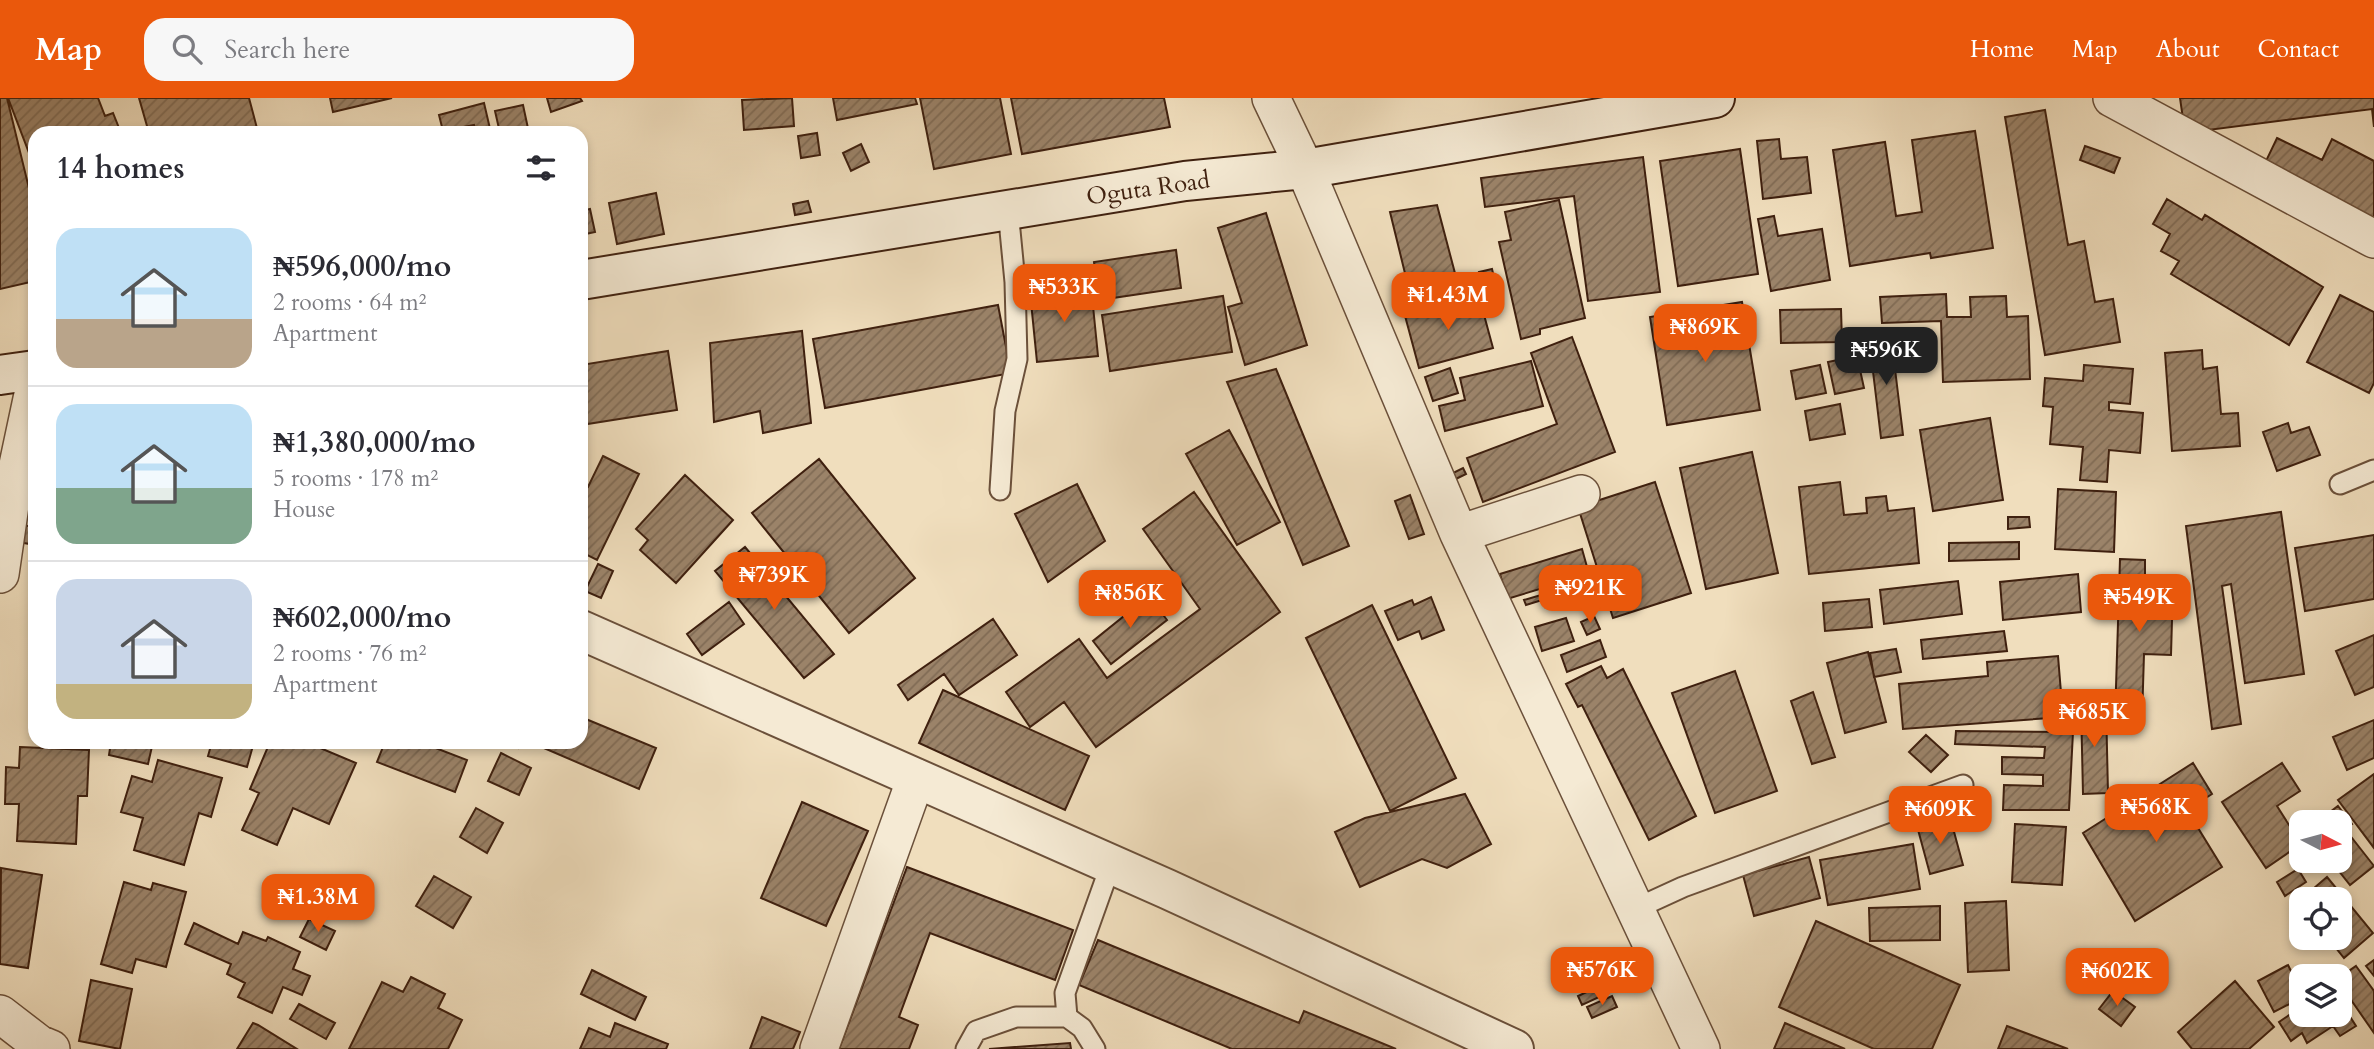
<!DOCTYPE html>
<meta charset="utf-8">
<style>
:root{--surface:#fff;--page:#f7f7f7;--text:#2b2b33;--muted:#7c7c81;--line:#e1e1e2;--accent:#ea580c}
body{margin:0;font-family:Cardo,serif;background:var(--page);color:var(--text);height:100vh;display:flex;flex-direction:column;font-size:26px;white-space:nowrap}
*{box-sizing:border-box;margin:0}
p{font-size:23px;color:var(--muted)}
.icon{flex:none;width:38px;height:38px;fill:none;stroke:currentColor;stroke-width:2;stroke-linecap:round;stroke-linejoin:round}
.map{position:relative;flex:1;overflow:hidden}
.details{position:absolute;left:28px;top:28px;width:560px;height:623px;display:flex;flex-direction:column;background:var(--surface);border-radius:21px;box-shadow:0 4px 10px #0003}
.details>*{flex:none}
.needle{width:46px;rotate:96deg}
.controls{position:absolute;left:2289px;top:712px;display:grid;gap:14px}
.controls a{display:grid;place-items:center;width:63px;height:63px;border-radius:14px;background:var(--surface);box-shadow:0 4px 10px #0003;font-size:35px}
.price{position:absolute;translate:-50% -60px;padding:0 16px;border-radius:14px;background:var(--accent);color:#fff;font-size:23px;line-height:46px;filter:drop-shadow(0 2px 4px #0008)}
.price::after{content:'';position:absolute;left:50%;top:42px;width:21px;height:16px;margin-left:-10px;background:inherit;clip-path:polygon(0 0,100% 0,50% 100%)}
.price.active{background:#222;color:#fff}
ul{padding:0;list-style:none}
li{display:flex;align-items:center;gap:21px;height:175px;padding:0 28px}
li+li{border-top:2px solid var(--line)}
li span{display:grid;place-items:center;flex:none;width:196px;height:140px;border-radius:21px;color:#555}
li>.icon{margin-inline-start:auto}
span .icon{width:84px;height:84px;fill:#fffc;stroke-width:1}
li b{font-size:30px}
h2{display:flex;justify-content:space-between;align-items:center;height:84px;padding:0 28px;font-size:30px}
header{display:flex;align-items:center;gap:42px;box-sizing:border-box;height:98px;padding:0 35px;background:var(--accent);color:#fff}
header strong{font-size:33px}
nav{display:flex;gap:38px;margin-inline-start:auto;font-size:24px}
.search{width:490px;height:63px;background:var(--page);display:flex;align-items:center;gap:18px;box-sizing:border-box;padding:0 24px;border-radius:21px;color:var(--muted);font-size:26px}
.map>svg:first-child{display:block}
.building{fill:url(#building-hatch);stroke:#3f200f;stroke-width:2}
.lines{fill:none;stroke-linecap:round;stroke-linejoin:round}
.service-casing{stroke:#6b503a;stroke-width:23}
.minor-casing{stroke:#6b503a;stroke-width:40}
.tertiary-casing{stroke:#6b503a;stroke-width:42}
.secondary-casing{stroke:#3f200f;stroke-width:42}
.service{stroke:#f5ead4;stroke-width:19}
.minor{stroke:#f5ead4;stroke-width:37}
.tertiary{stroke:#f5ead4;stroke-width:38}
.secondary{stroke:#f5ead4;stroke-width:38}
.labels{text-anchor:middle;stroke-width:5;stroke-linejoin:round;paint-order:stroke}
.street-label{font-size:24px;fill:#3f200f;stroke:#f5ead4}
</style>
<header>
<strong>Map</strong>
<div class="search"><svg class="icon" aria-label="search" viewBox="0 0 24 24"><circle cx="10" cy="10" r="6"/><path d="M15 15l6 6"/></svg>Search here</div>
<nav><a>Home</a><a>Map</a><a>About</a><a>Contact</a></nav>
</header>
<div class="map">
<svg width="2374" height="951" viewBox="0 0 2374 951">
<defs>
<pattern id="building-hatch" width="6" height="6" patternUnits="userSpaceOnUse" patternTransform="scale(1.75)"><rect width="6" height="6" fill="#9b8369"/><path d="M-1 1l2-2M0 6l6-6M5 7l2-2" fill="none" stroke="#806b55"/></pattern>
</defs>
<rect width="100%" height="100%" fill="#f0debd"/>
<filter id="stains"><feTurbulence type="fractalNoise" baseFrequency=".00286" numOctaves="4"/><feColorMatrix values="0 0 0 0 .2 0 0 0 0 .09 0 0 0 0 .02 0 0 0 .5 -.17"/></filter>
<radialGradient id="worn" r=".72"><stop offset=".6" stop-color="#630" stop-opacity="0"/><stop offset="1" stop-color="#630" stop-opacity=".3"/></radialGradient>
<!-- building -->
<path class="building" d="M0 0H7L35 115V183L0 191Z
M8 0H98L105 18 113 15 121 35H35L34 68Z
M139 0H249L258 34 149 35Z
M330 0H392L333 14Z
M547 0H580L582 3 551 14Z
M792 0 794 28 744 32 742 2Z
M833 0H915L917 6 837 22Z
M920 0H1000L1011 56 934 71Z
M1011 0H1164L1170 29 1022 56Z
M2180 0H2374V29L2372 11 2185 35Z
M484 5 491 35H476L474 27 443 33 439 17Z
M523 7 529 35H500L495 13Z
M2045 12 2068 147 2084 143 2095 204 2113 201 2120 244 2045 257 2005 19Z
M1975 33 1993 150 1931 160 1930 155 1850 168 1833 52 1885 44 1896 118 1922 114 1912 42Z
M817 35 820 57 801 60 798 38Z
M2277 40 2322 62 2332 41 2374 63V127L2266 63Z
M1779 41 1781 61 1807 59 1811 95 1763 101 1757 43Z
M861 46 869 64 851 73 843 55Z
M2085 48 2120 60 2114 75 2080 62Z
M1740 51 1758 176 1678 188 1660 63Z
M1643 59 1660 194 1588 203 1574 98 1485 109 1481 80Z
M656 95 664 136 617 146 609 105Z
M2167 101 2202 122 2205 117 2323 189 2289 247 2171 176 2179 163 2161 153 2170 136 2153 126Z
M1559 102 1585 220 1540 231V236L1521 241 1499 144 1511 142 1505 114Z
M808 103 811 114 795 117 793 106Z
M1437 107 1461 198 1413 208 1390 114Z
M590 111 595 134 581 137V113Z
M1266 115 1307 247 1245 267 1228 209 1242 205 1218 130Z
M1774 118 1778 138 1822 131 1830 182 1771 193 1758 121Z
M1176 152 1181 190 1099 202 1094 164Z
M1492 171 1496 188 1483 191 1479 174Z
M1091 188 1098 258 1037 264 1030 194Z
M1946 196 1947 219H1971L1970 199 2006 198 2007 219 2028 218 2030 281 1943 284 1941 223 1882 225 1880 199Z
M2340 197 2374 214V285L2369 295 2307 264Z
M1223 198 1232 254 1110 273 1102 217Z
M1480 202 1493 250 1419 270 1404 214Z
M1742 204 1760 312 1667 327 1650 219Z
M998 207 1011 275 825 310 813 241Z
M1841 211 1842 244 1781 245 1780 212Z
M802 233 811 325 763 335 760 313 714 324 710 245Z
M1891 238 1903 337 1881 340 1869 240Z
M1572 239 1615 354 1483 404 1467 360 1557 326 1531 255Z
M2202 252 2203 271 2217 269 2221 316 2238 315 2240 348 2172 353 2165 255Z
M668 253 677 312 581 327V267Z
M1857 258 1864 290 1835 296 1828 264Z
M1531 263 1543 308 1445 333 1439 308 1465 302 1460 280Z
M1820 267 1826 295 1796 301 1791 273Z
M2084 267 2133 271 2130 306 2109 304V312L2143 315 2140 355 2109 352 2107 384 2080 382 2083 349 2050 346 2053 309 2043 308 2045 280 2083 283Z
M1450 270 1458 295 1433 303 1425 279Z
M1276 271 1349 448 1303 467 1227 284Z
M1840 306 1845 336 1810 342 1805 313Z
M1990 320 2003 402 1933 413 1920 332Z
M2288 325 2291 335 2309 329 2320 357 2277 373 2263 334Z
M1229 332 1280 424 1237 447 1186 356Z
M1752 354 1778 475 1706 491 1680 370Z
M603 358 639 376 597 462 581 454V386L588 389Z
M819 361 915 480 849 535 752 415Z
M1463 370 1466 376 1448 385 1445 379Z
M685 377 733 422 676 485 640 452 648 442 636 431Z
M1655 384 1691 495 1613 520 1578 409Z
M1840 384 1844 417 1867 415 1866 400 1886 398 1888 413 1914 410 1919 465 1809 476 1799 389Z
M1077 386 1105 443 1048 484 1015 416Z
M2058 391 2116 394 2114 454 2055 451Z
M1194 394 1280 514 1096 649 1064 604 1030 629 1006 594 1079 541 1107 580 1200 511 1143 431Z
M1410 397 1424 436 1409 441 1395 403Z
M2281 414 2304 576 2245 585 2231 486 2222 488 2241 626 2212 631 2186 428Z
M2008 419H2029L2030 429 2008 431Z
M22 427 35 429V447L18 444Z
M2374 437V501L2305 513 2295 450Z
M2019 444V461L1949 463V445Z
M745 449 834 556 804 580 715 473Z
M1582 451 1589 476 1507 501 1500 476Z
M2120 461 2145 462V486L2173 487 2171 557 2144 556 2142 621H2115Z
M598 466 613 473 601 500 585 493Z
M2078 476 2081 514 2003 522 2000 484Z
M1958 483 1962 516 1884 526 1880 492Z
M1558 492 1563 503 1545 509 1542 502 1526 507 1524 502Z
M1149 498 1167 522 1111 566 1093 543Z
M1431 499 1444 532 1422 541 1419 533 1398 542 1385 513 1412 502 1414 507Z
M1869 501 1872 529 1825 533 1823 505Z
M729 504 744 526 702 557 687 536Z
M1372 507 1456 680 1390 713 1306 540Z
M1594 518 1600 531 1587 537 1581 524Z
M1566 520 1574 543 1542 553 1535 529Z
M993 521 1017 557 959 597 944 576 908 602 898 587Z
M2004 533 2007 553 1923 561 1921 542Z
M2374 537V589L2355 597 2336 553Z
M1600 542 1606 559 1567 574 1561 557Z
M1896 551 1901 574 1874 579 1870 555Z
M1868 554 1886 624 1845 635 1827 565Z
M2058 558 2063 619 1903 631 1899 586 1988 578 1987 564Z
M1601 568 1607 580 1623 571 1696 718 1649 742 1582 607 1578 609 1566 586Z
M1735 573 1777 693 1715 715 1672 595Z
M943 592 1089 658 1065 712 919 645Z
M1813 594 1835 659 1812 666 1791 603Z
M2081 607H2106L2108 695 2083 696Z
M581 619 656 650 639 691 530 644H581Z
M2374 622V660L2347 672 2333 639Z
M1956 633 2073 634 2069 712H2003L2004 687 2043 688V677L2002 676V659L2044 660 2045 649 1955 646Z
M1926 637 1948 657 1931 674 1909 654Z
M111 644H153L148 666 109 657Z
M212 644H254L247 669 208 658Z
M270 644H306L356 665 329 726 293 710 277 747 242 732 259 695 250 691Z
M385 644H420L467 662 455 694 377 664Z
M504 644H521L518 650Z
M20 649 89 652 87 698H78L76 746 17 743 19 706H5L6 669 19 670Z
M501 655 531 670 519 697 488 683Z
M158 662 222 680 211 719 199 715 184 767 134 752 143 720 121 714 132 678 152 684Z
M2193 665 2212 696 2187 712 2222 769 2135 823 2083 735Z
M2282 665 2300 693 2277 708 2301 746 2266 770 2222 704Z
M2374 676V750L2338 702Z
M1465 696 1491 746 1447 770 1422 761 1360 789 1335 734 1365 720Z
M802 704 868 733 826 828 761 800Z
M2338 708 2352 726 2345 731 2374 768 2350 787 2331 763H2340V724H2317Z
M476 710 503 725 487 755 460 739Z
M1950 719 1963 767 1930 776 1917 728Z
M2015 726 2066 729 2062 787 2012 784Z
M1913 746 1920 791 1828 807 1820 762Z
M1809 759 1820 800 1754 818 1743 777Z
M907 769 1073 832 1055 882 930 835 899 919 918 927 909 951H839Z
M1 770 42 777 28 870 0 866Z
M2298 771 2306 784 2285 798 2277 784Z
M434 778 471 799 453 830 416 808Z
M2327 779 2373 835 2344 860 2328 840H2340V802H2301V808L2298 804Z
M124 784 151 792 153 785 186 794 166 869 136 861 132 875 101 866Z
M2006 803 2009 872 1968 874 1965 805Z
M1940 808V842L1870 843 1869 810Z
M309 821 335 833 326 852 300 839Z
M1816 823 1960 887 1932 951H1874L1779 909Z
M194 825 238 846 243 834 266 843 268 839 300 854 293 871 310 878 302 897 283 889 272 915 238 899 245 885 227 876 231 866 185 846Z
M1098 842 1299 925 1304 913 1396 951H1232L1079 887Z
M2374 862V878L2366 868Z
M1576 863 1578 868 1560 875 1558 870Z
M2288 867 2301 893V900L2274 914 2258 883Z
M2356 868 2374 893V935L2340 886V879Z
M592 872 646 899 635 922 581 896Z
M1579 872 1583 882 1565 889 1561 879Z
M411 879 445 896 438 910 462 922 448 951H349L382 884 403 894Z
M91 882 132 891 120 951 79 943Z
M2235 883 2274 929 2249 951H2192L2178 934Z
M1608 884 1612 893 1582 907 1578 898Z
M2113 893 2135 909 2121 928 2099 911Z
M1612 898 1617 909 1592 920 1587 909Z
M2340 903 2356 928 2340 938 2333 928 2307 945 2302 935 2291 943 2279 924 2301 909V917H2340Z
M299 906 335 925 326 941 290 921Z
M762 919 800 934 793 951H750Z
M253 925 258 927 297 951H237Z
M615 925 668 946 666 951H580L589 930 610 939Z
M1785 925 1845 951H1774Z
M2007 928 2068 951H1998Z
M1070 945 1071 951H989Z"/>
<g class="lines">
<defs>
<path id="service" d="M2340 386 2374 372
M1000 392 1005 313 1017 261 1015 184 1008 112
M1635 811 1683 789 1963 687
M966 951 976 933 1016 919H1067
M1095 951 1082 930 1067 919 1065 895 1111 766"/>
<path id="minor" d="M1271 0 1305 71 1459 436 1701 951
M2112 0 2374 141
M1459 436 1581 396
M0 476 11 400 35 287
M0 916 39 946 51 951
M819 951 916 680"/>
<path id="tertiary" d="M581 532 1167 791 1514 951"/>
<path id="secondary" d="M581 182 1185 83 1305 71 1715 0
M0 277 35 272"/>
</defs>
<!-- service casing -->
<use href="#service" class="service-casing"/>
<!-- minor casing -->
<use href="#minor" class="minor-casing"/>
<!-- tertiary casing -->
<use href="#tertiary" class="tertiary-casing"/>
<!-- secondary casing -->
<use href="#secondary" class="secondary-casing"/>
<!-- service -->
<use href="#service" class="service"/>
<!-- minor -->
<use href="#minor" class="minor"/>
<!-- tertiary -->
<use href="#tertiary" class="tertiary"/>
<!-- secondary -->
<use href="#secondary" class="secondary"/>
</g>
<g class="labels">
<!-- street labels -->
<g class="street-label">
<text transform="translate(1148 90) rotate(-8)" y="8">Oguta Road</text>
</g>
</g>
<rect width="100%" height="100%" filter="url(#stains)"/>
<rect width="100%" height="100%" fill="url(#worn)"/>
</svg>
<div class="controls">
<a><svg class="needle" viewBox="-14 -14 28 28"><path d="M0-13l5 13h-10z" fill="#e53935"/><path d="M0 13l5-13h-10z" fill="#7c7c81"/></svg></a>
<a><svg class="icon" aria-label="locate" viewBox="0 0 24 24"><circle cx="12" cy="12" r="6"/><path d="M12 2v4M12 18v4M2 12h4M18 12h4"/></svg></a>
<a><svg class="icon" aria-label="layers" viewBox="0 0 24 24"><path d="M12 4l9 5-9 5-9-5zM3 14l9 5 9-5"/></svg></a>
</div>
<b class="price" style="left:1064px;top:226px">₦533K</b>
<b class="price" style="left:1448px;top:234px">₦1.43M</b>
<b class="price" style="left:1705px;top:266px">₦869K</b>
<b class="price active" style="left:1886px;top:289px">₦596K</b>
<b class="price" style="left:774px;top:514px">₦739K</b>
<b class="price" style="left:1590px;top:527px">₦921K</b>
<b class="price" style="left:1130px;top:532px">₦856K</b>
<b class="price" style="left:2139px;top:536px">₦549K</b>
<b class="price" style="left:2094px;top:651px">₦685K</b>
<b class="price" style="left:2156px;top:746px">₦568K</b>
<b class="price" style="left:1940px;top:748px">₦609K</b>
<b class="price" style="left:318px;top:836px">₦1.38M</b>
<b class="price" style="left:1602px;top:909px">₦576K</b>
<b class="price" style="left:2117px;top:910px">₦602K</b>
<section class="details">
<h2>14 homes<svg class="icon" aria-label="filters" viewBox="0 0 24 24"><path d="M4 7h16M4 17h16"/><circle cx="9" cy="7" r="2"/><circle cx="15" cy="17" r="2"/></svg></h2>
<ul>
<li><span style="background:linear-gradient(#bfe0f5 65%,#b9a48a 0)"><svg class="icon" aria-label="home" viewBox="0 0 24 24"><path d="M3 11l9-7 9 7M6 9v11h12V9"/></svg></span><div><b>₦596,000/mo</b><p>2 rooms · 64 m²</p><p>Apartment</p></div></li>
<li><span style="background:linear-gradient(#bfe0f5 60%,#7fa58c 0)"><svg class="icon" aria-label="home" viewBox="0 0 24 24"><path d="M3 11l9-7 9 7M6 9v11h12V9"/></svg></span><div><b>₦1,380,000/mo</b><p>5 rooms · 178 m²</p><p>House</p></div></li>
<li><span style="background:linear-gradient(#c9d6e8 75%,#c2b280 0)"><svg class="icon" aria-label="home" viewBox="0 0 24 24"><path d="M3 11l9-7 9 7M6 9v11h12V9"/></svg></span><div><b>₦602,000/mo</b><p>2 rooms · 76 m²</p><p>Apartment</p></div></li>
</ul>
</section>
</div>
